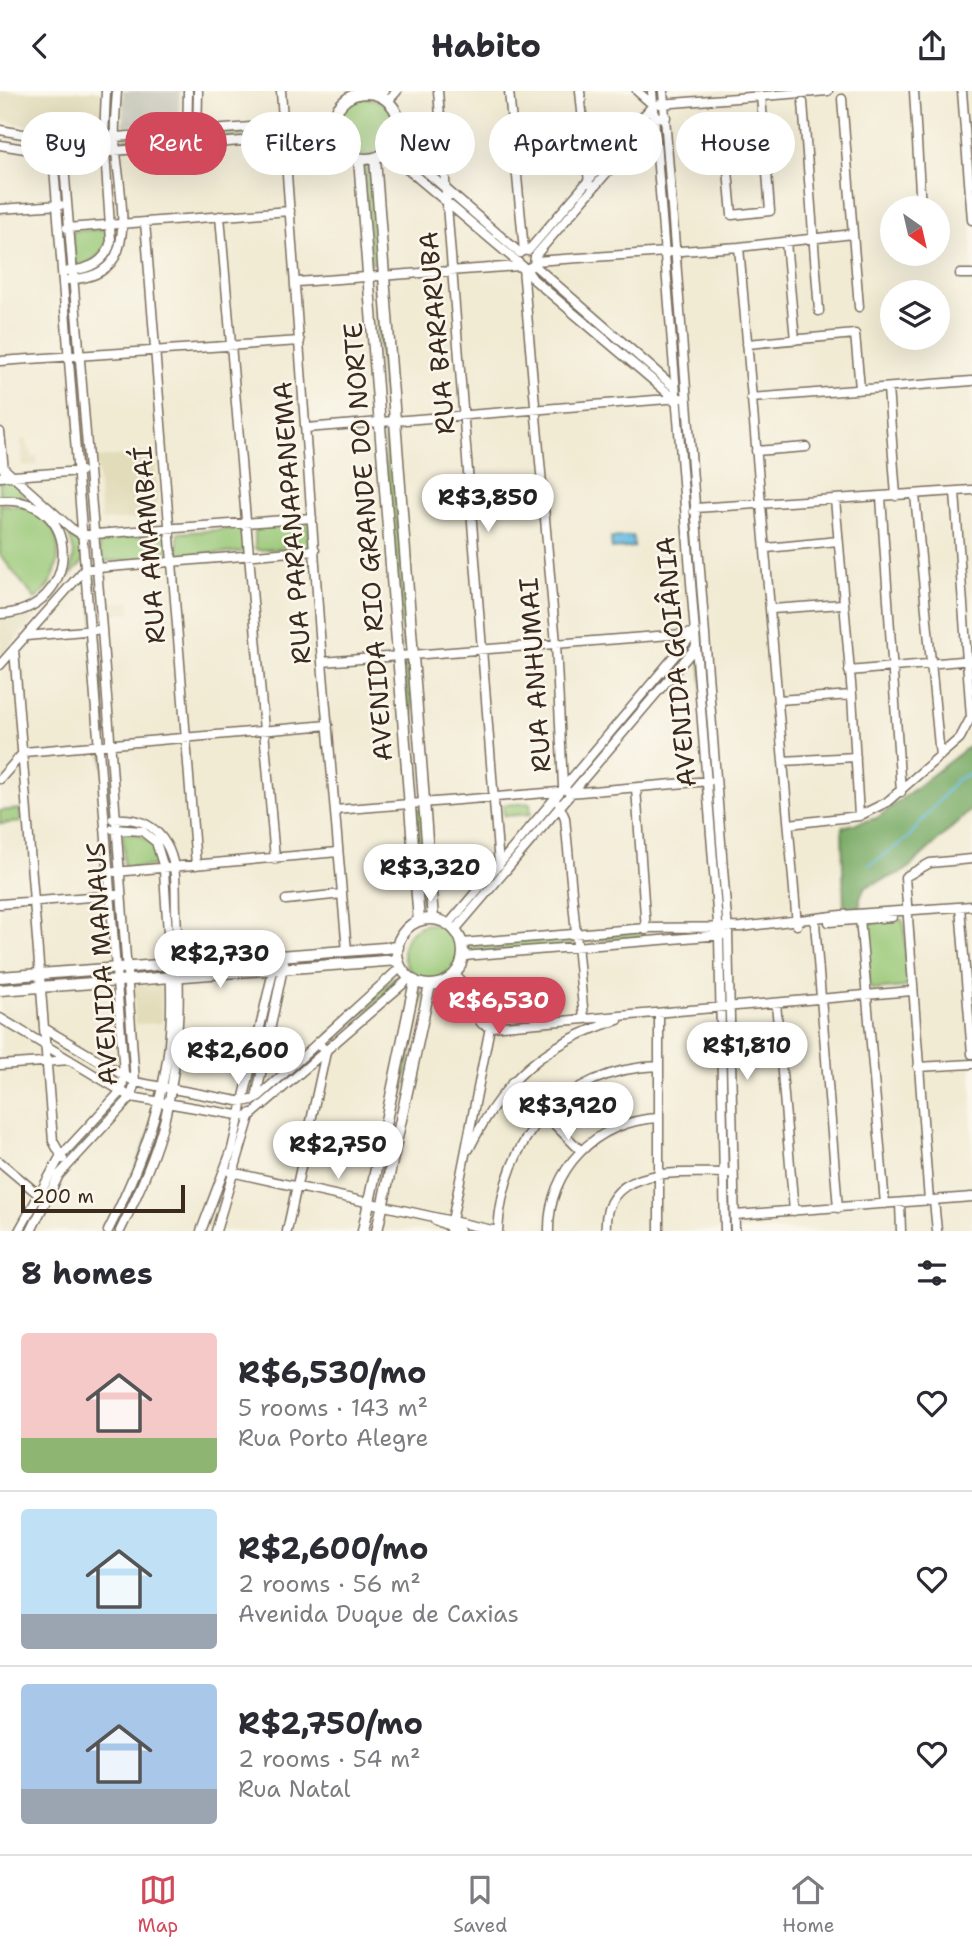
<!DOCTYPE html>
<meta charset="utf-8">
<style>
:root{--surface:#fff;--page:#f2f2f3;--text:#2b2b33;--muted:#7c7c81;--line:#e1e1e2;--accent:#d1495b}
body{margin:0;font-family:"Shantell Sans",sans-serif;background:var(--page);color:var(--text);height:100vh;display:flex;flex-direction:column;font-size:26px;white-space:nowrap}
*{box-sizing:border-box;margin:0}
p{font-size:23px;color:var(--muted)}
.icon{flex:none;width:38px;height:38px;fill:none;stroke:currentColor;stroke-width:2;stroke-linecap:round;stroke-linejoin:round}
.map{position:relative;height:1140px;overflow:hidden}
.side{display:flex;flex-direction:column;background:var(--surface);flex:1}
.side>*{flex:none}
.banner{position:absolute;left:21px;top:21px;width:931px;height:63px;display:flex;gap:14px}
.needle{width:46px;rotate:146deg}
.controls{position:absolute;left:880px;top:105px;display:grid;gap:14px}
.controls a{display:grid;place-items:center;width:70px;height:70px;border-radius:50%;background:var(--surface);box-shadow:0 7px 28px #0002;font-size:35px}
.scale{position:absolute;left:21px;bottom:18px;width:164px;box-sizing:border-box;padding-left:7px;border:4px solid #3b2a1e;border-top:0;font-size:19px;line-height:24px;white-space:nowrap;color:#3b2a1e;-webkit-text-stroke:5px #fbf7ec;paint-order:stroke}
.price{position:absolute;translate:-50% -60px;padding:0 16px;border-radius:24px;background:#fff;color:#222;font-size:23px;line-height:46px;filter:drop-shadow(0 2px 4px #0008)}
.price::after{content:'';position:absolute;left:50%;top:42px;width:21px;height:16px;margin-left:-10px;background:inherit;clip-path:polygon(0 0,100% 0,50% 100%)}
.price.current{background:var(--accent);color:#fff}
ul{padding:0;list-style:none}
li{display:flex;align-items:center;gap:21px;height:175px;padding:0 21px}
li+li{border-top:2px solid var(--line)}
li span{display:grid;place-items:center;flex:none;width:196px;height:140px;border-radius:7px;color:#555}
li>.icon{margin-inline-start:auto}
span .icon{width:84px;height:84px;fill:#fffc;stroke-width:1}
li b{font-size:30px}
h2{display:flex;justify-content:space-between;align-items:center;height:84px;padding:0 21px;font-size:30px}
.chip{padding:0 24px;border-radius:32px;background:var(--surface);box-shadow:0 7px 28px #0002;font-size:24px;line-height:63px}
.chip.current{background:var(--accent);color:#fff}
header{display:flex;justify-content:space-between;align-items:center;height:91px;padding:0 21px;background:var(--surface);font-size:32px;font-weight:700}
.menu{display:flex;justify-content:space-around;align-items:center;height:98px;border-top:2px solid var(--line);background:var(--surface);font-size:19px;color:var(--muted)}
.menu a{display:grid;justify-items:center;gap:4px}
.menu .current{color:var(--accent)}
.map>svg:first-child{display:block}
.built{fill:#e2dcba}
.industrial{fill:#c5c5b8}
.green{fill:#99c877;stroke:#6a794a;stroke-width:2}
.forest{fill:#7aac68;stroke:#5a6b43;stroke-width:2}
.water{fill:#66bce3;stroke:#507380;stroke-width:2}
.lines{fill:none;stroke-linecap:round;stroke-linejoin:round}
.stream{stroke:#66bce3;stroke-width:2}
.minor-casing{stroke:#7b6e5e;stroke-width:11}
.major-casing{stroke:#7b6e5e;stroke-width:13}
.minor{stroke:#fff;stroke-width:8}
.major{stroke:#fff;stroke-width:10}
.labels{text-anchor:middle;stroke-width:5;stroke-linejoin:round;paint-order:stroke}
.street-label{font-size:26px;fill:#3b2a1e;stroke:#fbf7ec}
</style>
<header><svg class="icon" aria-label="back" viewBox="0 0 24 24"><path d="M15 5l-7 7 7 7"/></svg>Habito<svg class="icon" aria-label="share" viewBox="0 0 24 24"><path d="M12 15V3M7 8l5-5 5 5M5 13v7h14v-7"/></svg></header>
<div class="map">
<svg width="972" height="1140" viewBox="0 0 972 1140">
<rect width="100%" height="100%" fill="#fbf7ec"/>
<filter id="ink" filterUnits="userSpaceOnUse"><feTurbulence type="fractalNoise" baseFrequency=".0143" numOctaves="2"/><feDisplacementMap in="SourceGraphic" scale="14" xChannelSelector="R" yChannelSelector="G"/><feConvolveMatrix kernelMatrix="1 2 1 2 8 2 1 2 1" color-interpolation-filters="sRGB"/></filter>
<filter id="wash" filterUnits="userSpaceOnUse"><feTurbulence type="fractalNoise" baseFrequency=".00686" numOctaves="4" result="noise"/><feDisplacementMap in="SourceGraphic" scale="28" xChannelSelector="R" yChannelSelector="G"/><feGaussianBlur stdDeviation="1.57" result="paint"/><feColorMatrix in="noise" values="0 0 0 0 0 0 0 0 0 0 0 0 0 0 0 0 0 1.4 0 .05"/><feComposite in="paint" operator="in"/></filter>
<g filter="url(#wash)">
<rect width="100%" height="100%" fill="#f1ebd4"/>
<!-- built -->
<path class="built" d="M0 0H102L100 41 57 46V41L0 28Z
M21 349H27L28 358H31L32 366 37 365 38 374 23 375Z
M155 361 158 426 101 430 97 367Z
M130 510 131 521 106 524 105 512Z
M38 523 0 566V527Z
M161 892 162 932 135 933 134 893Z"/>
<!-- industrial -->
<path class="industrial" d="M123 0H180L178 32 123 35Z"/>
<!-- green -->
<path class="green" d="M337 36a29 29 0 1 1 58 0a29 29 0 1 1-58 0Z
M658 32H663L669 154H668Z
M278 37 277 43 202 48 200 42Z
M164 45 167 49 163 52 121 55 119 52 120 49Z
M98 50 101 53 97 57 69 59 65 54Z
M364 73 369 74 378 171 371 173Z
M107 138C109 160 96 170 76 176L72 140Z
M668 164 673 166 680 293H679Z
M533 177 667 295 665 296 532 180Z
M374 190 378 191 388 318 385 320Z
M70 194 76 260 73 262 67 196Z
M74 273 84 370 79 371Z
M680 312 683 314 690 409H688Z
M386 335 390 336 407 553 403 555 383 336Z
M10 389 28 404V405L0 404V390Z
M0 413C9 414 20 414 28 417 68 430 66 487 35 508L0 464Z
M308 430 310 456 258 459 255 457V435Z
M244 437V461L178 464V442Z
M69 443 81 450 83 471 71 484 74 462Z
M164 443 167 445 168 465 165 468 100 470 99 451 102 448Z
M94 484 98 532 94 533 89 485Z
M99 547 107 644 106 645 96 550Z
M690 553 692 555 573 694 571 692Z
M702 556 712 683H710L699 557Z
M404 572H410L417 699 413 698Z
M108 659 114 722 108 723 103 660Z
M712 693H713L722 828 710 694Z
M530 712 531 723 504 725 503 714Z
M20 718 21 731 0 733V720Z
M421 718 428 815 422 816 415 719Z
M123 741C146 743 157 752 159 775L124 776Z
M901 828 904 832 908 893 905 896 873 899 870 896 865 835 868 832Z
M403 861a28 28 0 1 1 56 0a28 28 0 1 1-56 0Z
M642 840V846L584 851V846Z
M573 846 574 854 466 862 465 855Z
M261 871 264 875 186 881 185 879 188 876Z
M111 880V886L51 890 49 886Z
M276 885H279L253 1003H249Z
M396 885H401L403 890 330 950 328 944Z
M125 896 131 977H126L120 897Z
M418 901 423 902 381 1106 376 1105Z
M729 918 733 1078H727L724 919Z
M119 1008 122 1011 69 1067 65 1064Z
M159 1017 164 1018 136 1099 116 1139 112 1137Z"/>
<!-- forest -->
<path class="forest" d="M972 653V718L905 780 865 796 860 807V819L844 820 842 736 877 727Z"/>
<!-- water -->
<path class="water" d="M633 445 634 456 612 458 611 447Z"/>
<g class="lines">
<!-- stream -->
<path class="stream" d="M869 774 908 747 956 689 972 681"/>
</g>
</g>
<g filter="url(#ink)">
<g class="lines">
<defs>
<path id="minor" d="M281 0 322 571 347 860
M438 0 499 774
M509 0 524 160
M580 0 589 92
M637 0 653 14
M652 0 719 845 725 1140
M663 0 728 842 735 1140
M914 0 921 117
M962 0 972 129
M380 5 384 0
M761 5 770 120 732 124 726 57 765 54
M842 8 859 216
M388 10 397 0
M803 11 819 220
M660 13 828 0
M0 39 62 50 332 30
M197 52 198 0
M187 53 188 0
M394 53 520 162
M0 54 62 64 333 43
M387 61 526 178 534 174 535 165 654 27 666 26
M0 118 60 114
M220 125 275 768
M145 131 196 774
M67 137 290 120
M786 151 795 249
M739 156 797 834
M528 160 653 14
M535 170 739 156 853 143
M534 174 674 296
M523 177 556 553 563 695 569 702 709 690
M526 178 533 188 675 308
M69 180C90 178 106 171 111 150L104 46 106 0
M960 183H972
M69 189C88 187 105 183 115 166 131 138 116 80 115 48 114 32 116 16 117 0
M297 191 519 175
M747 253 855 243 860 297
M0 270 300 250
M888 297 896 405
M751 307 972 290
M306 337 680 307
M0 341 4 379
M756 360 806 356
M0 374 71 437 82 444 312 427
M0 386 81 380
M915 404 940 665
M881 406 901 701
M835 408 852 604 859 725
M0 410C85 404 82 520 0 523
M694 420 695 417 972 399
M767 457 838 450
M772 518 842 513
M26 545 96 539
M14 558 53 1050 63 1068
M322 571 696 542
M0 574 85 478 315 459
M849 580 972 569
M778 609 852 604
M783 670 856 666
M0 688 24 661 328 634
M636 697 646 839
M559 713 565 727 584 927
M335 719 558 701
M113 728C136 726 154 732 166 753 178 773 175 799 176 821 180 891 182 958 165 1027 155 1066 138 1104 120 1140
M789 733 859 725 887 711 960 647 971 626 955 401
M115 781 338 761
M286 809 342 803
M0 813 116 804
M960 816 972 963
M860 827 885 1113
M829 831 892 826
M815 832 838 1117
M448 834 694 542
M455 839 696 556
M462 852 646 837 741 836 841 824 972 815
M464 865 722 844
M448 888 482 933 490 936V926L455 883
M776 912 794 1120
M0 927 131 1006 249 1026 410 887
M44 937 135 991 243 1011 256 1008 401 876
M0 974 70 969
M918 976 972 973
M512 991 580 1059
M256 1007 284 872
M469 1058C503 989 544 952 618 929
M0 1071 38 1103
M231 1081 497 1140
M929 1110 905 786 930 772 972 768
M934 1110 937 1140
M900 1112 901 1140
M735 1124 972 1106
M435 1129 460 1140
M19 1140 60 1066 122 999 124 982 52 50
M31 1140 59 1084 131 1006 135 991 102 538 62 50
M108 1140C139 1078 165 1012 170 942 174 888 166 831 164 777L156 751 142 740 113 738
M201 1140 232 1058 273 880V866
M216 1140 251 1022
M287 1140 326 961 318 951
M450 1140 490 936 912 900
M498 1140C503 1047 563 978 659 975
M549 1140C548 1078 596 1030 658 1027
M606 1140C601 1073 683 1082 729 1082
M659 1140V923"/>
<path id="major" d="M333 35a33 33 0 1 1 66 0a33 33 0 1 1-66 0Z
M375 67 433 828
M359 68 419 830
M397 861a33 33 0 1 1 66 0a33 33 0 1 1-66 0Z
M0 886 398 856
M0 899 398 869
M363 1140 415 890
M377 1140 430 894"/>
</defs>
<!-- minor casing -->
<use href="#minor" class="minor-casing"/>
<!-- major casing -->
<use href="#major" class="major-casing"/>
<!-- minor -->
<use href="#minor" class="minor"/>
<!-- major -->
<use href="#major" class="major"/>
</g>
</g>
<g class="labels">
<!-- street labels -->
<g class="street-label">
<text transform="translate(437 242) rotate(-95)" y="9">RUA BARARUBA</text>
<text transform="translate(292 432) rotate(-94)" y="9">RUA PARANAPANEMA</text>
<text transform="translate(368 451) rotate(-94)" y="9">AVENIDA RIO GRANDE DO NORTE</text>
<text transform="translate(149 454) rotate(-94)" y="9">RUA AMAMBAÍ</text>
<text transform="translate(676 571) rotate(-95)" y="9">AVENIDA GOIÂNIA</text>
<text transform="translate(535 584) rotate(-94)" y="9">RUA ANHUMAI</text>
<text transform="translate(102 873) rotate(-93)" y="9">AVENIDA MANAUS</text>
</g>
</g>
</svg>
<div class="controls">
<a><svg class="needle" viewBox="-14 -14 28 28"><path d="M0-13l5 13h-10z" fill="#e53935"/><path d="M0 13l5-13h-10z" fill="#7c7c81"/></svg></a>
<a><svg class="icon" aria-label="layers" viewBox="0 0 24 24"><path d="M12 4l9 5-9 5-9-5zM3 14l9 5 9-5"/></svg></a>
</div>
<div class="scale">200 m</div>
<b class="price" style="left:488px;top:443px">R$3,850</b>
<b class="price" style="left:430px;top:813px">R$3,320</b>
<b class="price" style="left:220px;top:899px">R$2,730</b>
<b class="price current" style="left:499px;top:946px">R$6,530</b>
<b class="price" style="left:747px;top:991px">R$1,810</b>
<b class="price" style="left:238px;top:996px">R$2,600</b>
<b class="price" style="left:568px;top:1051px">R$3,920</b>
<b class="price" style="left:338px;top:1090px">R$2,750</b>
<div class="banner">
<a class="chip">Buy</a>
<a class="chip current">Rent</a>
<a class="chip">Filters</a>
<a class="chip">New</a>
<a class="chip">Apartment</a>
<a class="chip">House</a>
</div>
</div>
<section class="side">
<h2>8 homes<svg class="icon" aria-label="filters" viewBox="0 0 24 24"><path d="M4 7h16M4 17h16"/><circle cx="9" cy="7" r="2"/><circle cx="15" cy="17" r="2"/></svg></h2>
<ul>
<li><span style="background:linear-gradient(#f6c9c9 75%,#8fb573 0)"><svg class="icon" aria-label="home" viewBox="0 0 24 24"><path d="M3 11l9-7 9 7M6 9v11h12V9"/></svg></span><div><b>R$6,530/mo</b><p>5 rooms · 143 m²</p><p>Rua Porto Alegre</p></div><svg class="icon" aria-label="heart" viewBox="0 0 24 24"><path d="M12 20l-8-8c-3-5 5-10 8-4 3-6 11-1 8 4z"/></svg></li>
<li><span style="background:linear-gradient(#bfe0f5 75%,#9aa5b1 0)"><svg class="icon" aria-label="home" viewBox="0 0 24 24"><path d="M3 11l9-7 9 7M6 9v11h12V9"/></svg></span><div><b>R$2,600/mo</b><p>2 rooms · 56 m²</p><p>Avenida Duque de Caxias</p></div><svg class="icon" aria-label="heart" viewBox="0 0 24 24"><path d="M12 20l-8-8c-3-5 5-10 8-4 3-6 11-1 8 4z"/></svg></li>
<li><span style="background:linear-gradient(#a9c7e8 75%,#9aa5b1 0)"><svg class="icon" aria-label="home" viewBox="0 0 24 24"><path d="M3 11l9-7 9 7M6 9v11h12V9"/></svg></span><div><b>R$2,750/mo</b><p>2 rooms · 54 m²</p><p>Rua Natal</p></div><svg class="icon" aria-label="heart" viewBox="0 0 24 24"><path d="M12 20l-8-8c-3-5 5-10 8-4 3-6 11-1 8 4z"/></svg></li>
</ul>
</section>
<nav class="menu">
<a class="current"><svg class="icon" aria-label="map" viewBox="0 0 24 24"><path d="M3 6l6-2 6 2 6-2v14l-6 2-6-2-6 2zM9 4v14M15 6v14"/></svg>Map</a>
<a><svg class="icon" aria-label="saved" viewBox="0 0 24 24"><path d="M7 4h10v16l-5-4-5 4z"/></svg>Saved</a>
<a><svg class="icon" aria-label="home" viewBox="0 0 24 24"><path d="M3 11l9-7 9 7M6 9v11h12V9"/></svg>Home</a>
</nav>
